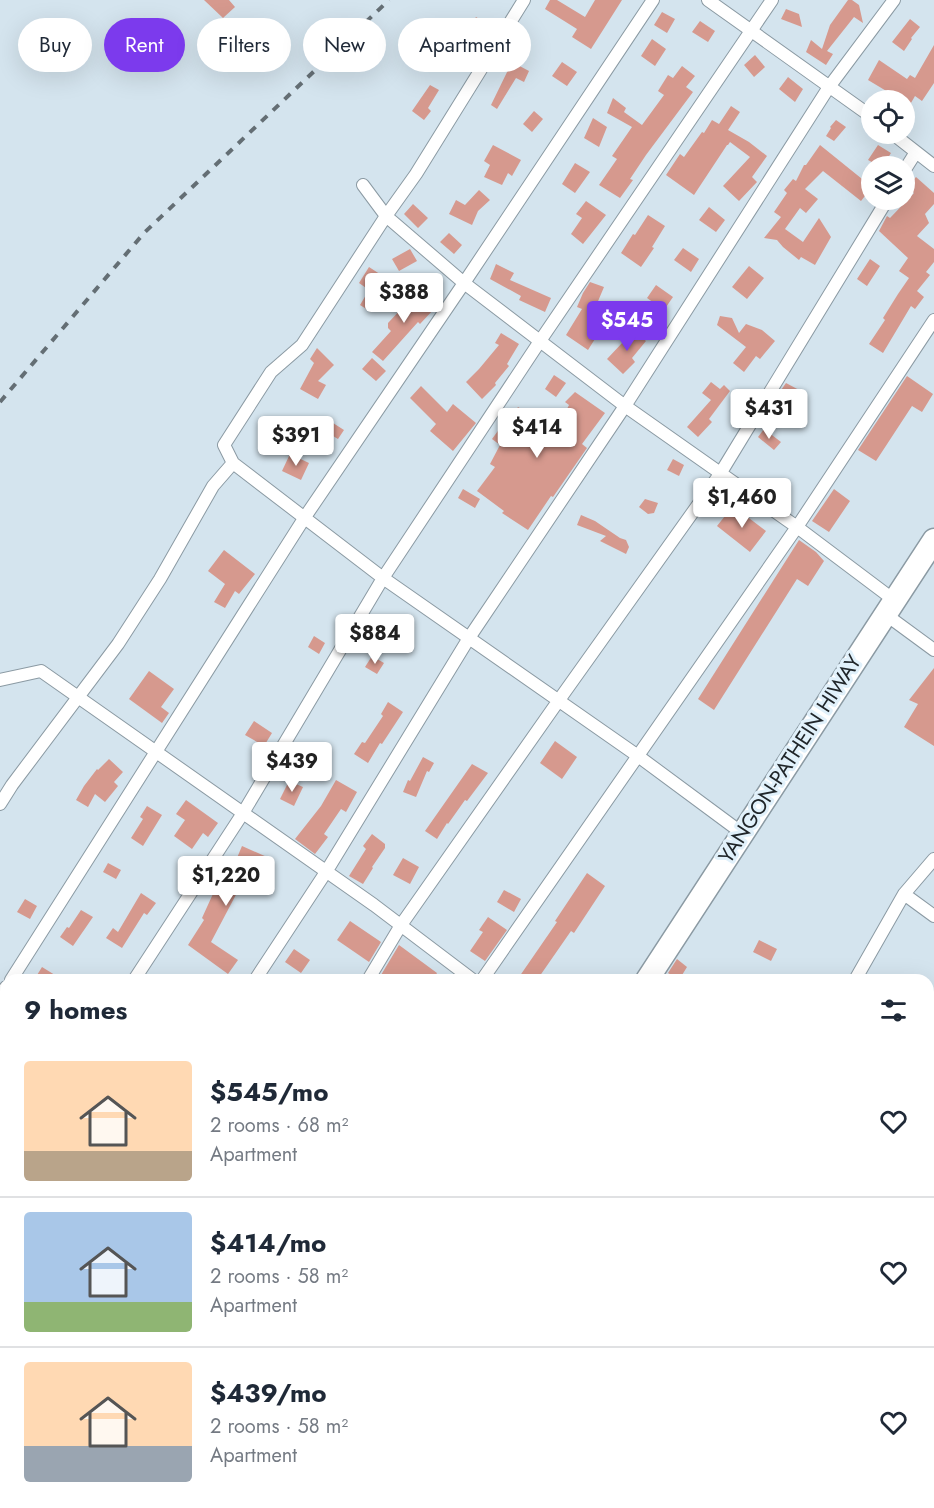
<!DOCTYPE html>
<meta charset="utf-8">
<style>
:root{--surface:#fff;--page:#f2f2f3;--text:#1f2937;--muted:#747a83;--line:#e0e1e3;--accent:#7c3aed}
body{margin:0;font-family:Jost,sans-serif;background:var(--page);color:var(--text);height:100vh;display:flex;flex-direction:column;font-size:22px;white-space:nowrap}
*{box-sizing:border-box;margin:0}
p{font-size:20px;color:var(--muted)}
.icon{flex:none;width:33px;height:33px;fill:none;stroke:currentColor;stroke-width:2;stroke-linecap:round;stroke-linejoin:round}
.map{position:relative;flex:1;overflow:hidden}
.panel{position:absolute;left:0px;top:974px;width:934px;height:536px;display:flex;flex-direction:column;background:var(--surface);border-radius:18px 18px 0 0;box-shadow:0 6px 24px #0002}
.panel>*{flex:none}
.guide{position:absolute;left:18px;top:18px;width:600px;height:54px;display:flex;gap:12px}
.buttons{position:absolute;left:861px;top:90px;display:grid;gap:12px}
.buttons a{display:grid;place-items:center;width:54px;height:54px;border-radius:50%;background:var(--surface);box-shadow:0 6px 24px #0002;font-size:30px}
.price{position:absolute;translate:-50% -51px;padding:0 14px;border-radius:6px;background:#fff;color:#222;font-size:20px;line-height:39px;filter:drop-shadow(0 2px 3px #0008)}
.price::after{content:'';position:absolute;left:50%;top:36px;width:18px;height:14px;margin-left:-9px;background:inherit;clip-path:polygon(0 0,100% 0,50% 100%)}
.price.current{background:var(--accent);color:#fff}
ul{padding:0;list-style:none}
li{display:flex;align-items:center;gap:18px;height:150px;padding:0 24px}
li+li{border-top:2px solid var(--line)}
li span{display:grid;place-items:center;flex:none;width:168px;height:120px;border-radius:6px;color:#555}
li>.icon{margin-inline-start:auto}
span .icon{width:72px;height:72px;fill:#fffc;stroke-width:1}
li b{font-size:26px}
h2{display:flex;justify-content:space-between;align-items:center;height:72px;padding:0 24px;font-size:26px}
.tag{padding:0 21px;border-radius:27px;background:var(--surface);box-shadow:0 6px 24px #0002;font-size:21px;line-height:54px}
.tag.current{background:var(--accent);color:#fff}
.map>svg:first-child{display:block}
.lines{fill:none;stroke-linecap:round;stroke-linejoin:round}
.river{stroke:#70a9c9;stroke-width:24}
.building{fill:#d6998e}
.street-casing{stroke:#8b9aa3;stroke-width:14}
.highway-casing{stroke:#8b9aa3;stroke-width:25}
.street{stroke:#fff;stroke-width:12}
.highway{stroke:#fff;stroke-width:22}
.rail{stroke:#646e74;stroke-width:4;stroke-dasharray:8 8;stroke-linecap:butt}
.labels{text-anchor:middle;stroke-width:6;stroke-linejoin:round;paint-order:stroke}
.street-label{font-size:21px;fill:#20262a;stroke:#e1f1fb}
</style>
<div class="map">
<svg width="934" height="1508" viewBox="0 0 934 1508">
<rect width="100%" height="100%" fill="#d4e4ee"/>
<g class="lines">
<!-- river -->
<path class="river" d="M928 1462 934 1456
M889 1508 894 1503"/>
</g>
<!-- building -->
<path class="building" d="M204 0H229L235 7 223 18Z
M550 0H557L585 17 595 0H622L591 49 572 37 577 29 545 9Z
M848 0H852L859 5 863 23 854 17 827 51 833 54 826 65 806 52 811 40 822 49 830 25Z
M786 9 799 14 802 27 781 19Z
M662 12 675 19 667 33 654 25Z
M476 17 487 24 477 43 473 41 461 62H457L451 58 468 27 469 28Z
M910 19 920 27 911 38 912 39 904 51 892 42Z
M700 21 715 31 708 42 692 32Z
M652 39 666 49 655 66 641 56Z
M934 45V83L922 101 915 96 904 115V100H889L893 95 868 80 879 60 907 79 910 75 915 78Z
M755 55 765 67 754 77 744 65Z
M512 62 529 71 524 82 516 78 497 109 491 105Z
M562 62 577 72 567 86 552 76Z
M682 66 695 76 686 87 693 92 646 155 630 179 633 180 620 198 599 185 617 159 612 156 632 127 607 113 613 98 626 108 624 112 642 125 664 95 658 91 668 75 673 78Z
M788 77 803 89 795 102 779 89Z
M430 85 439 90 428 108 431 111 424 120 412 111Z
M731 106 740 112 728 130 749 142 767 156 752 177 757 182 739 201 723 186 750 157 730 142 728 145H727L694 195 666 175 680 154 684 157 702 132 704 133 712 120 719 124Z
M534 111 543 119 532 132 523 124Z
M593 118 607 127 599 147 584 138Z
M836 120 846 127 834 141 826 136 831 128 830 127Z
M493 145 521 160 512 176 508 173 502 185 484 177 490 165 484 161Z
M820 145 872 187 861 201 823 171 805 189 818 199 806 213 800 208 785 229 803 242 819 218 831 237 815 265 801 257 799 260 783 247 777 240 764 238 781 217 774 212 787 193 784 190 793 179 796 181 804 165H806Z
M878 145 891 153 883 166H879L868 160Z
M575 163 590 172 575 193 562 184Z
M916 177 934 193V204L925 214 929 223 917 236 934 249V262L926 272 930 275 917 291 924 297 915 309 911 306 883 353 869 344 885 320 883 318 898 294 909 278 899 271 908 258 879 231 887 216 890 218 914 193 907 187Z
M479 190 490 200 478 211 472 225 449 214 456 200 465 205Z
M586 201 606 215 583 244 571 234 582 218 576 214Z
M413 204 428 218 418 228 404 214Z
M709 207 725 220 716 232 699 220Z
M648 215 665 226 652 247 654 248 641 267 621 253 633 234 635 235Z
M449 233 462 245 454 254 440 242Z
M683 248 699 259 691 272 674 260Z
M410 249 417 261 399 271 392 259Z
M870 259 880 266 867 286 857 279Z
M496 264 514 273 510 280 551 298 545 312 519 300 521 296 490 279Z
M749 266 764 278 747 299 732 287Z
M369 267 392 282 371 312 360 305 369 290 359 283Z
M590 282 604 287 596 306 610 315 588 350 566 335 582 309 577 307 583 293Z
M656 285 673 297 664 310 647 298Z
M411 287 434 309 420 324 418 322 383 361 372 352 391 331 388 328V323L403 307 401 306 413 295 409 289Z
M720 316 732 318 739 333 746 324 762 330 775 341 760 359 756 356 744 372 733 363 746 347 717 325Z
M632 329 646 341 632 358 635 362 623 374 607 359 623 342 622 341Z
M501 333 519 344 507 364 509 366 495 383 496 385 482 399 466 382 479 369 499 345 495 343Z
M317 348 334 365 318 381 326 385 318 399 300 389 314 363 310 359Z
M372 358 386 371 376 381 362 369Z
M554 375 566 383 556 397 545 389Z
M907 376 933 394 922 412 912 406 876 461 858 450Z
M711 382 720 389 724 385 730 391 709 419 712 422 698 437 687 427 711 400 702 393Z
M786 383 801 391 807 401 801 415 791 401 777 396Z
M421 386 447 412 453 404 476 423 453 451 430 431 436 424 410 398Z
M575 392 605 413 582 444 587 448 553 497 551 496 528 530 502 513 504 511 477 491 495 467 490 464 500 445 492 439 503 424 506 426 518 407 556 430 569 411 567 409 569 405 565 402Z
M322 416 344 430 338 439 316 426Z
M764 429 781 442 774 450 758 437Z
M290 454 309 463 301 480 282 471Z
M673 459 684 465 679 476 667 470Z
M463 489 480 499 475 508 458 498Z
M834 489 850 501 829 532 812 521Z
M645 499 658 503 654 513 648 514 639 507Z
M733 506 766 531 750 552 717 526Z
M581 515 595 521 620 538 626 540 629 547 626 554 600 541 606 536 577 525Z
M799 540 816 552 824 561 808 586 797 579 714 710 698 699Z
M224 550 255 574 239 594 235 591 225 608 214 602 225 584 208 571Z
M314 636 325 643 319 654 308 647Z
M372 656 384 663 377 674 365 667Z
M934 668V746L904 727 918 704 909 700Z
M149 671 174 689 161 707 169 713 162 723 129 699Z
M388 702 403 712 382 744 380 743 368 763 354 754 362 742 365 743 383 716 381 714Z
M254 721 272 733 264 746 245 735Z
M555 741 577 757 562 779 540 763Z
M423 757 434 763 429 772 427 771 416 797 403 792 408 780 410 781Z
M109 759 123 772 114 782 118 786 105 802 95 794 88 807 76 800 84 786 97 769 98 770Z
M472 764 488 773 467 801 465 800 448 824 447 823 437 839 425 831Z
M336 780 357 792 346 812 341 809 324 834 328 837 315 854 295 839 321 806Z
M289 781 303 787 294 806 280 799Z
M186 800 218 823 208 837 203 833 192 849 174 836 185 820 176 814Z
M147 806 162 815 143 846 131 838 143 819 140 817Z
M372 834 385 844V848L372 867 373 868 363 884 349 876 366 849 363 846Z
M242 846 267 857 259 875 256 874 242 891 239 889 211 942 238 960 228 974 188 945 204 920 202 918 217 885 234 865Z
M403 858 419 867 410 884 393 875Z
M108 863 121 870 116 879 103 872Z
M587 873 605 886 574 933 571 931 537 980H517L557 922 555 921Z
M504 890 521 899 514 912 497 902Z
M141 893 156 903 147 915 144 913 122 948 106 938 113 928 118 932Z
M25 899 37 906 30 919 17 912Z
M81 910 93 917 73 946 60 937 67 927 69 928Z
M488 917 507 930 485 961 470 951 483 932 479 930Z
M350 921 381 942 369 962 337 940Z
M759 940 777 949 771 961 753 952Z
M399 945 437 973 433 980H378Z
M294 949 310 960 301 973 285 962Z
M677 959 687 967 679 980 668 973Z
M42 967 63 980H34Z"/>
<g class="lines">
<defs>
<path id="street" d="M708 0 872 117
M893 134 934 166
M904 171 916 152
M363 185 386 216 464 283 625 406 797 527 894 600
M233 463 383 578 638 756 742 833
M885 614 934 650
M0 680 41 671 374 905 473 980
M0 804 12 785 118 644 160 579 213 486 233 463 224 445 271 372 302 345 386 216 416 174 524 0
M904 894 934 916
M11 980 305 517 464 283 653 0
M134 980 243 813 383 578 540 341 772 0
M255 980 326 872 469 638 625 406 829 87 894 0
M368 980 401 925 559 700 720 474 887 200
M482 980 797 527 934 320
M855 980 904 894 934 859
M0 996 6 987
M928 1045 934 1049
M928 1165 934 1169
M0 1183 6 1173
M928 1254 934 1248
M0 1307 6 1311
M280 1503 286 1508
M391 1503 397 1508
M588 1503 595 1508
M158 1508 161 1503
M692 1508 696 1503"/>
<path id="highway" d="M647 980 934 540
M306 1508 310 1503"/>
</defs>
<!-- street casing -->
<use href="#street" class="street-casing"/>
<!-- highway casing -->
<use href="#highway" class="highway-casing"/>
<!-- street -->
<use href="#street" class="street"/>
<!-- highway -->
<use href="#highway" class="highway"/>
<!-- rail -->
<path class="rail" d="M0 402 144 233 389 0"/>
</g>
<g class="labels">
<!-- street labels -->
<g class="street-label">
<text transform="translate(790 759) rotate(-57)" y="7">YANGON-PATHEIN HIWAY</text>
</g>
</g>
</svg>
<div class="buttons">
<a><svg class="icon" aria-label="locate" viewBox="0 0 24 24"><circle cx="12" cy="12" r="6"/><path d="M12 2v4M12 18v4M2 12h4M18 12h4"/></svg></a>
<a><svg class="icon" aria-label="layers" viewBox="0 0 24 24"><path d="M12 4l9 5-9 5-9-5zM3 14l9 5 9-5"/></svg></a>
</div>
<b class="price" style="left:404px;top:324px">$388</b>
<b class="price current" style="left:627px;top:352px">$545</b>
<b class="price" style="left:769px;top:440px">$431</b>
<b class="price" style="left:537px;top:459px">$414</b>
<b class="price" style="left:296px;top:467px">$391</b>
<b class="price" style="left:742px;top:529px">$1,460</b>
<b class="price" style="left:375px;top:665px">$884</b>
<b class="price" style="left:292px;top:793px">$439</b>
<b class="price" style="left:226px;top:907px">$1,220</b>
<div class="guide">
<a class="tag">Buy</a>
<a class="tag current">Rent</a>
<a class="tag">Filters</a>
<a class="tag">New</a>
<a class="tag">Apartment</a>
</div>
<section class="panel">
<h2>9 homes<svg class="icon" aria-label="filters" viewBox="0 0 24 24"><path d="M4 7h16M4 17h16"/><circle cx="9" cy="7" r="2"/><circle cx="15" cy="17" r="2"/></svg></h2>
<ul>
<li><span style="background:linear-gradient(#ffd9b3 75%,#b9a48a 0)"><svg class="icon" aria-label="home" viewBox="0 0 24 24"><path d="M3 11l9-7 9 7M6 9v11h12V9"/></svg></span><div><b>$545/mo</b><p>2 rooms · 68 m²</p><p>Apartment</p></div><svg class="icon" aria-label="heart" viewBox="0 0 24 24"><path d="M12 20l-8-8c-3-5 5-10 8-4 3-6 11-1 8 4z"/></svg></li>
<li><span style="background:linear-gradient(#a9c7e8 75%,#8fb573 0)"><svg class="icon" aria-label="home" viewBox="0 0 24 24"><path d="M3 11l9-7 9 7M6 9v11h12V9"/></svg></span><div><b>$414/mo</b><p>2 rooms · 58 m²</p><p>Apartment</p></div><svg class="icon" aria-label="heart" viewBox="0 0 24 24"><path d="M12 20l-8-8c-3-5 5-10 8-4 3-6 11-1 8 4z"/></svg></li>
<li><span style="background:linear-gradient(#ffd9b3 70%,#9aa5b1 0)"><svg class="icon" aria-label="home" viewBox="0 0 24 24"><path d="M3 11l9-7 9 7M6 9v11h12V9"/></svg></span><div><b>$439/mo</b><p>2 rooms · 58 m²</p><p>Apartment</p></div><svg class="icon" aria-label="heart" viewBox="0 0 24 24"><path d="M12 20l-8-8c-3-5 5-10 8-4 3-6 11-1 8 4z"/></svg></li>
</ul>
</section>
</div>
